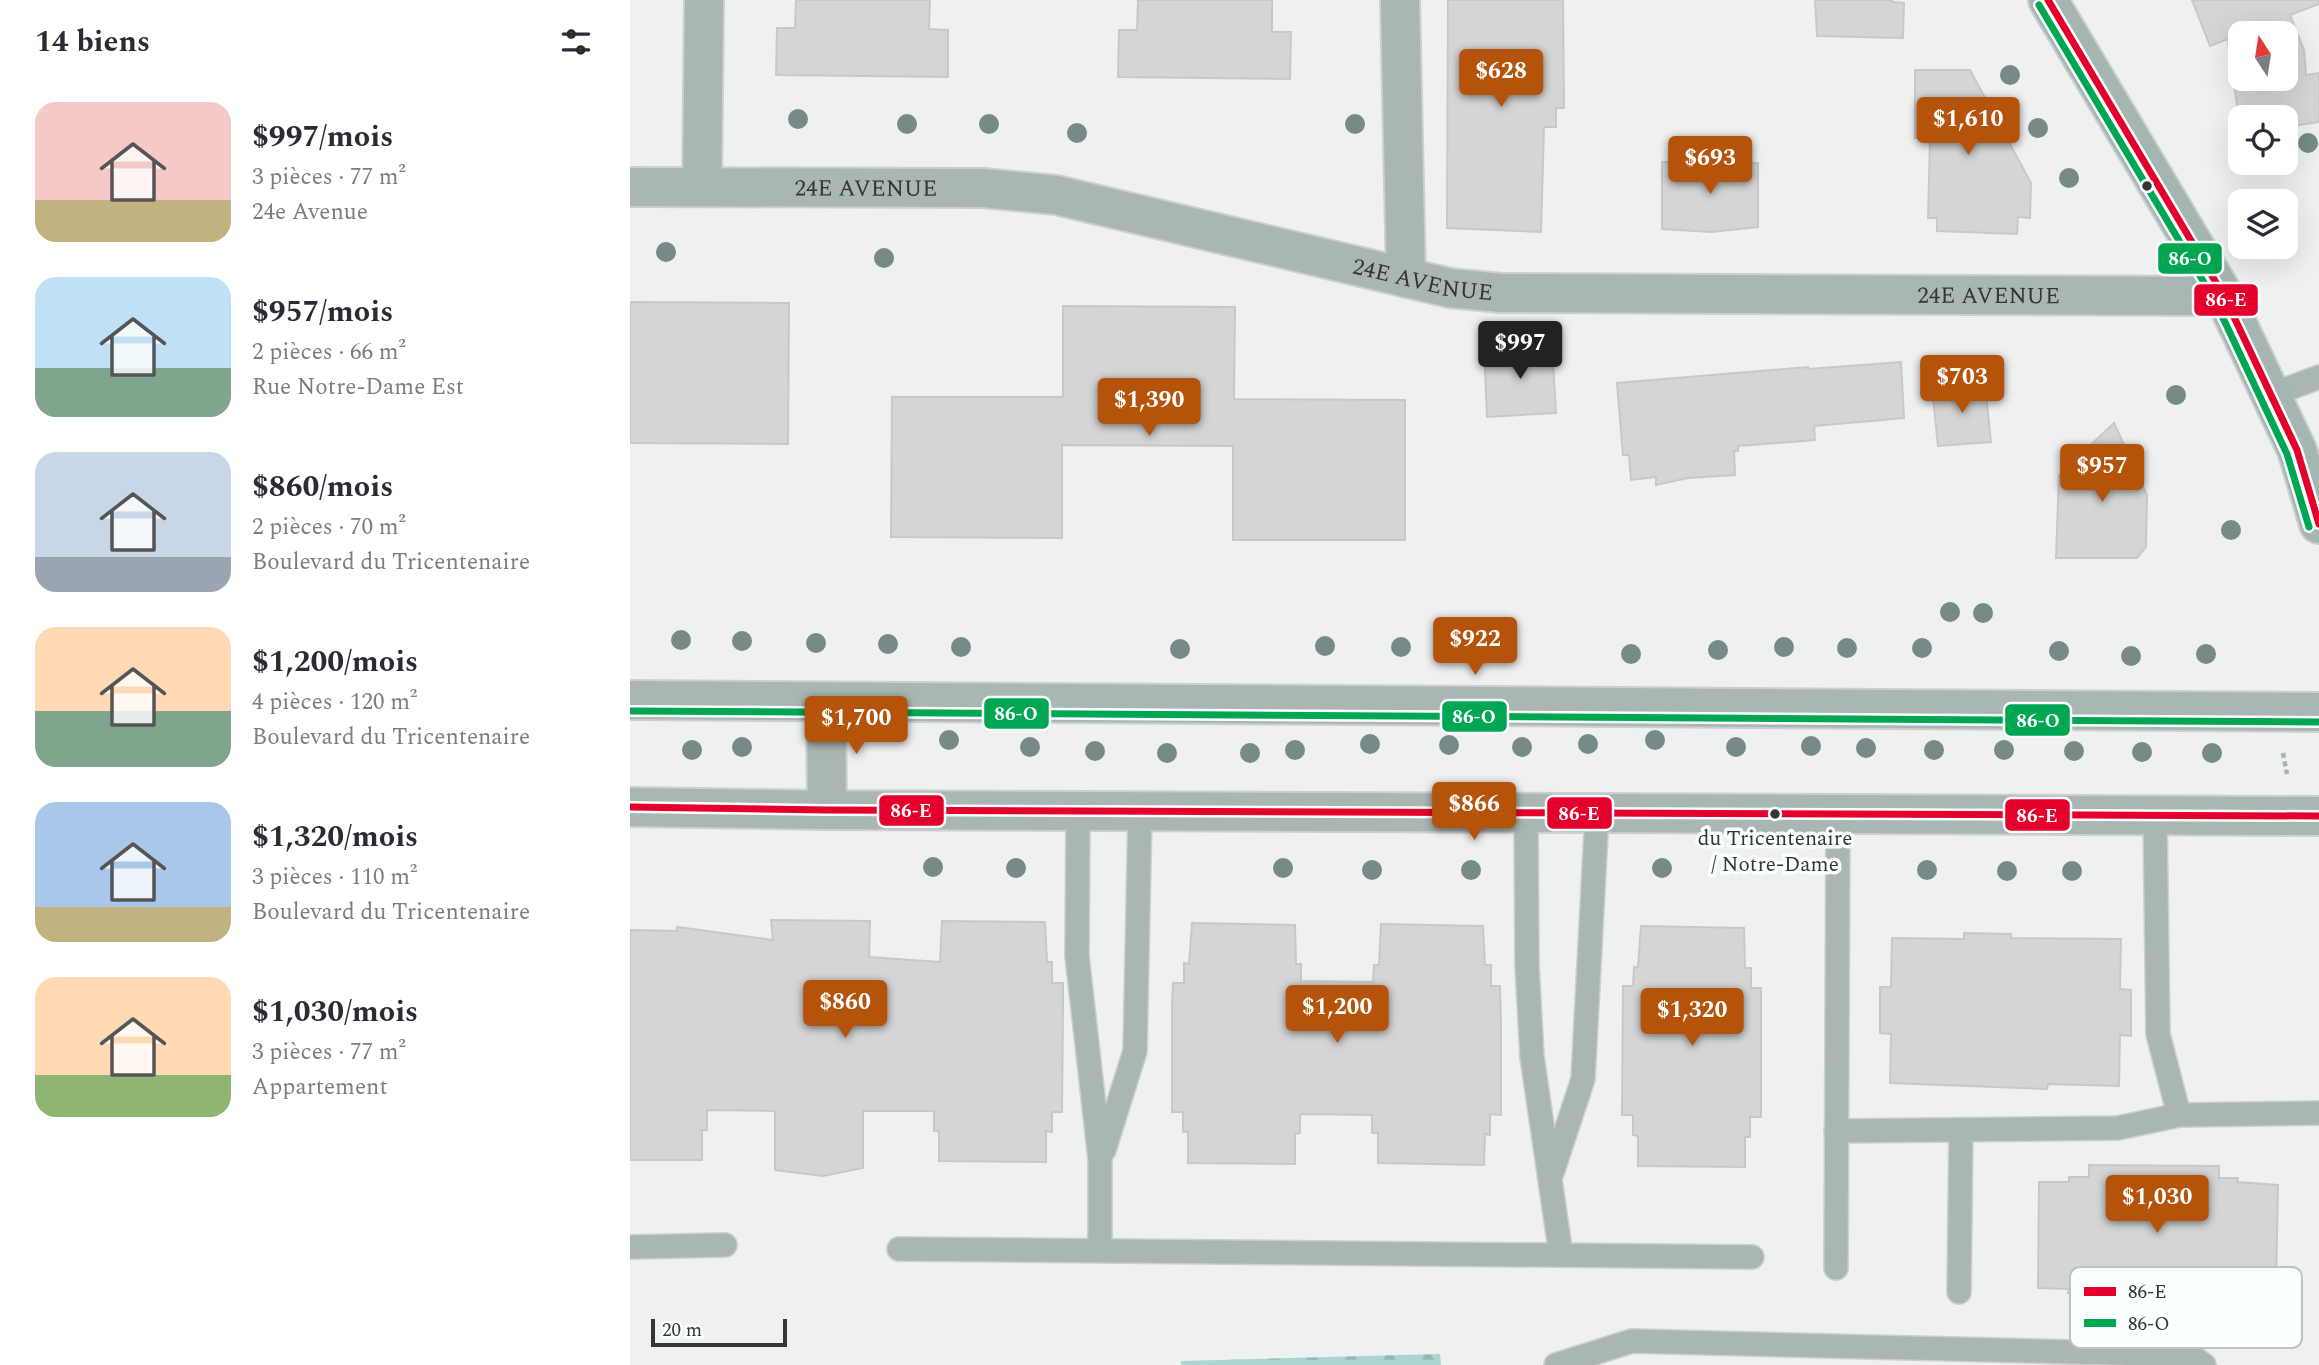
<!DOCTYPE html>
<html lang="fr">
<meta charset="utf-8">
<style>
:root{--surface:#fff;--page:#f2f2f3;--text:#2b2b33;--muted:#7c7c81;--accent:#b45309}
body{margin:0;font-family:Spectral,serif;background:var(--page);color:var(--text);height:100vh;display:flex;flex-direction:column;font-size:26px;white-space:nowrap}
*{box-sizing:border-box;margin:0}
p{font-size:23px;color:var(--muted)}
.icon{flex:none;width:38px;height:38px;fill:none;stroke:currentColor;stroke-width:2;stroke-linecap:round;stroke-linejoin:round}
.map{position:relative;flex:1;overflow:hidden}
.side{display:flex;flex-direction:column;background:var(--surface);width:630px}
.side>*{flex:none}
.needle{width:46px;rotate:348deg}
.tools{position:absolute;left:1598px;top:21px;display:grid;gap:14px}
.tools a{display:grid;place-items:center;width:70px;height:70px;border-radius:14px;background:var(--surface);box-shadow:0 7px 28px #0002;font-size:35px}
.scale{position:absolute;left:21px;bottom:18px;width:136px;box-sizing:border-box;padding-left:7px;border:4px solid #343535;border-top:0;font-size:19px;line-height:24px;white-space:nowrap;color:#343535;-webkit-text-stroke:5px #fcffff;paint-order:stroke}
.price{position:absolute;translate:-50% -60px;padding:0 16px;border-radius:7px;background:var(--accent);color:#fff;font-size:23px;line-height:46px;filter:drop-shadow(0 2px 4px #0008)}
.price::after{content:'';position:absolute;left:50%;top:42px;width:21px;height:16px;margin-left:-10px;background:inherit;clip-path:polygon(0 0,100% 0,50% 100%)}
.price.active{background:#222;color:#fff}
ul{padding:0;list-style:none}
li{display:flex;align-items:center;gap:21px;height:175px;padding:0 35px}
li span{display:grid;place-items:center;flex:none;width:196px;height:140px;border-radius:21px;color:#555}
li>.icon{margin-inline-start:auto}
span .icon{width:84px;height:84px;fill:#fffc;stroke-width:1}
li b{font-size:30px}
h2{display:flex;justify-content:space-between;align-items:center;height:84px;padding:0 35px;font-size:30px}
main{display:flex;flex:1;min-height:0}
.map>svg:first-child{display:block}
.forest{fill:url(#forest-firs)}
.building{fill:#d4d6d6;stroke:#c7c9c8;stroke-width:2;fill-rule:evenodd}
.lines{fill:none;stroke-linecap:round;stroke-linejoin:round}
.service-casing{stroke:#cdcfce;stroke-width:26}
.minor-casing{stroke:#cdcfce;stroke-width:42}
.tertiary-casing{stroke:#cdcfce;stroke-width:42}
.secondary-casing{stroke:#cdcfce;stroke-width:42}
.path{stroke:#aab4b3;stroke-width:4.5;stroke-dasharray:5 3.5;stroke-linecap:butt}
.service{stroke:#a9b6b4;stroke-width:23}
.minor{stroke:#a9b6b4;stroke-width:38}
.tertiary{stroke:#a9b6b4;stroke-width:38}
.secondary{stroke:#a4b5b2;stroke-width:38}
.bus-1-casing{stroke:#fcffff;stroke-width:12}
.bus-2-casing{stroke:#fcffff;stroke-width:12}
.bus-1{stroke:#e4002b;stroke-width:7}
.bus-2{stroke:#00a651;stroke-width:7}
.tree{fill:#768a88}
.bus-dot{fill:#343535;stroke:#fcffff;stroke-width:2.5}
.labels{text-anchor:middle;stroke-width:7;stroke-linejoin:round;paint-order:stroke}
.bus-label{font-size:21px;fill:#343535;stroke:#fcffff}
.street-label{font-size:23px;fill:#343535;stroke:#fcffff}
.key{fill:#fcffff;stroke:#c0c2c2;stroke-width:2}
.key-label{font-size:19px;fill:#343535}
.line-badge{stroke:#fcffff;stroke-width:2.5}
.badge-label{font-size:19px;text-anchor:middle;font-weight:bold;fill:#fff}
</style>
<main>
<section class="side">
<h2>14 biens<svg class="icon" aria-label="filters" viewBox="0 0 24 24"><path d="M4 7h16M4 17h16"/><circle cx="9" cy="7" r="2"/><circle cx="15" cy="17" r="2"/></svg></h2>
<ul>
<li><span style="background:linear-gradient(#f6c9c9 70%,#c2b280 0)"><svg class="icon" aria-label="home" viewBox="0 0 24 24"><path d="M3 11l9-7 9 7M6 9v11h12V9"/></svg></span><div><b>$997/mois</b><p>3 pièces · 77 m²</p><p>24e Avenue</p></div></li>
<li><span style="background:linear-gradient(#bfe0f5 65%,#7fa58c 0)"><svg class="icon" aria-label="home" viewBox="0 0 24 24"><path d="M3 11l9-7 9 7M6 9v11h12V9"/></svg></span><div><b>$957/mois</b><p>2 pièces · 66 m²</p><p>Rue Notre-Dame Est</p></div></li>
<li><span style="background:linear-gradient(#c9d6e8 75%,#9aa5b1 0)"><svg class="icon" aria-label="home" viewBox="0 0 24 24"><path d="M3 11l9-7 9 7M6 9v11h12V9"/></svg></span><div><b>$860/mois</b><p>2 pièces · 70 m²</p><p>Boulevard du Tricentenaire</p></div></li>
<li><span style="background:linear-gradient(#ffd9b3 60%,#7fa58c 0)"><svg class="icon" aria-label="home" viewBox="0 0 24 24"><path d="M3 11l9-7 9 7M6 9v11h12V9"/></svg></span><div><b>$1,200/mois</b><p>4 pièces · 120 m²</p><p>Boulevard du Tricentenaire</p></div></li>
<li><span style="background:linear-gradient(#a9c7e8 75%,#c2b280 0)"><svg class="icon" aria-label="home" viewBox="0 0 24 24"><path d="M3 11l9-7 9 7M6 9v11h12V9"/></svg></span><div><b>$1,320/mois</b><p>3 pièces · 110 m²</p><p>Boulevard du Tricentenaire</p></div></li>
<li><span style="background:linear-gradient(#ffd9b3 70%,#8fb573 0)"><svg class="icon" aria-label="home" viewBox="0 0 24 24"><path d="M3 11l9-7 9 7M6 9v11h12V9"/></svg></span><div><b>$1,030/mois</b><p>3 pièces · 77 m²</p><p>Appartement</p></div></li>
</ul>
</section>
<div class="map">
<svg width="1689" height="1365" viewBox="0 0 1689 1365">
<defs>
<pattern id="forest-firs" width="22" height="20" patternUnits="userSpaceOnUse" patternTransform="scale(1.75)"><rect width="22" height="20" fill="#add5d0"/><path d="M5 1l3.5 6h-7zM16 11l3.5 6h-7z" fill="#95b7b3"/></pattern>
</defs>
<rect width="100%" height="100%" fill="#eff1f0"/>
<!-- forest -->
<path class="forest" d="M810 1354 811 1365H551V1361Z"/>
<!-- building -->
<path class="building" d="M166 0H300L299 29 318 30V77L146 75 147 28H165Z
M508 0H642V32H661L660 79 488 77 489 30H507Z
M818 0H933L934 108H926V127H914L911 232 817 228Z
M1185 0H1262V2L1274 3 1273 38 1187 36Z
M1562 0H1689V4L1660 15 1674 50 1676 75 1689 73V122L1656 127V117H1610V127L1598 39 1580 46ZM1610 33H1656V79H1610Z
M1285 70H1340L1401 183 1400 218 1388 217 1387 234 1307 231V218H1298L1300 138H1285Z
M1032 162 1128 163V227L1081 232 1032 229Z
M0 302 159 303 158 444 0 443Z
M433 306 605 307 604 399 775 400V540H603V446L432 445V538L261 537 262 397H433Z
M922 345 926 413 857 417 854 349Z
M1271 362 1274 418 1184 426 1185 440 1108 446V451H1104L1105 475 1058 478 1026 485V477L1001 480 999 455H993L987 383 1178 367V369Z
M1355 384 1361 442 1308 446 1302 389Z
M1484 423 1517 495 1516 547 1507 558H1426L1429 475Z
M141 920 240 921 239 957 310 962 312 921 415 922 417 962H422V983H433V1005L432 1112H422V1132L416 1131V1162L309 1161V1131H304V1111H233V1168L193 1176 145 1170V1111L77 1110V1130H72V1160H0V930L47 931V927L143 940Z
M562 923 665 925 666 964H671V981L743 982 744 965H749L751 924 853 926 855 965H861V986H870L871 1023V1115L860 1114V1135L855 1134 854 1165 748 1163V1133H742V1115L670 1114V1133L665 1134V1164L558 1163V1131L553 1132V1112H542V1005L543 983H554V963L559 964Z
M1011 926 1114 928 1115 968H1121V988H1131V1117H1120V1137H1115V1167L1008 1166V1136L1003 1135V1115H992L993 986H1003L1004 967H1008Z
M1334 933 1381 934V938L1491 939 1490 989 1501 990V1036L1490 1035 1489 1086 1418 1084 1417 1089 1260 1083 1261 1034 1250 1033V987H1261L1262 938 1334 939Z
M1459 1165 1589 1166V1178H1608L1607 1182 1648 1185 1646 1288 1607 1289V1295L1587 1294V1305L1458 1304V1294L1438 1293 1439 1289 1408 1288 1409 1182H1439V1177H1459Z"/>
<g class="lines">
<defs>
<path id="service" d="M1641 395 1689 377
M448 811 447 956 470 1159V1251
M896 813 897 965 902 1057 931 1255
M1525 816 1528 1034 1549 1115
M1206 1131 1488 1128 1549 1115 1689 1113
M474 1150 505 1051 510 811
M922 1173 953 1079 967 813
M0 1247 95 1245
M269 1249 1122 1257
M1206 1268 1208 814
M1329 1292 1331 1130
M926 1365 1002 1341 1560 1355 1574 1365"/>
<g id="minor">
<path d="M770 0 776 278"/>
<path id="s1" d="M0 187 353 188 426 195 820 288 871 293 1594 296"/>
<path d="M72 187 74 0"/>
</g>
<path id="tertiary" d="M0 700 1689 712
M196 703 197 810
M0 807 197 810 1689 816"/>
<path id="secondary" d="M1418 0 1594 296 1667 450 1689 524"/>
</defs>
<!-- service casing -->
<use href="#service" class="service-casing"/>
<!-- minor casing -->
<use href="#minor" class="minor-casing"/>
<!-- tertiary casing -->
<use href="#tertiary" class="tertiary-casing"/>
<!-- secondary casing -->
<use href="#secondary" class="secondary-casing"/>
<!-- path -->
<path class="path" d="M1653 753 1657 774"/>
<!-- service -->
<use href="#service" class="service"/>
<!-- minor -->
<use href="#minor" class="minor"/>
<!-- tertiary -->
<use href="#tertiary" class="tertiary"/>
<!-- secondary -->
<use href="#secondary" class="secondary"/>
<defs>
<path id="bus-1" d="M1418 0 1594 296 1667 450 1689 524
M0 807 197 810 1689 816"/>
<path id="bus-2" d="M1409 5 1585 301 1657 454 1679 527
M0 711 1689 722"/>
</defs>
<!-- bus-1 casing -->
<use href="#bus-1" class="bus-1-casing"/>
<!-- bus-2 casing -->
<use href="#bus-2" class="bus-2-casing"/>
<!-- bus-1 -->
<use href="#bus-1" class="bus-1"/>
<!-- bus-2 -->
<use href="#bus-2" class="bus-2"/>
</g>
<!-- trees -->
<g class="tree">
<circle cx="1380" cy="75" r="10"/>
<circle cx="168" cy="119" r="10"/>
<circle cx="277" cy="124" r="10"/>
<circle cx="359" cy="124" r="10"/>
<circle cx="725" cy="124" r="10"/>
<circle cx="1408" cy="128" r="10"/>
<circle cx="447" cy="133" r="10"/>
<circle cx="1678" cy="143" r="10"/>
<circle cx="1439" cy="178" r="10"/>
<circle cx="36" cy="252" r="10"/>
<circle cx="254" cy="258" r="10"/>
<circle cx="1546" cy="395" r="10"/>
<circle cx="1601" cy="530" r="10"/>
<circle cx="1320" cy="612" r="10"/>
<circle cx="1353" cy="613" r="10"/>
<circle cx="51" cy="640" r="10"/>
<circle cx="112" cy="641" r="10"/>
<circle cx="186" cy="643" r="10"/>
<circle cx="258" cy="644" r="10"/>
<circle cx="695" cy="646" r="10"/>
<circle cx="331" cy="647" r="10"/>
<circle cx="771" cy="647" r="10"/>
<circle cx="1154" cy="647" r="10"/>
<circle cx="1217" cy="648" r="10"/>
<circle cx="1292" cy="648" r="10"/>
<circle cx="550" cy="649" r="10"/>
<circle cx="1088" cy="650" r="10"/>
<circle cx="1429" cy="651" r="10"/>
<circle cx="1001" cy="654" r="10"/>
<circle cx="1576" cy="654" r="10"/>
<circle cx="1501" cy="656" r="10"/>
<circle cx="319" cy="740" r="10"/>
<circle cx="1025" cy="740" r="10"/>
<circle cx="740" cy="744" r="10"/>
<circle cx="958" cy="744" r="10"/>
<circle cx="819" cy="745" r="10"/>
<circle cx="1181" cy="746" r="10"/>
<circle cx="112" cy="747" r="10"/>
<circle cx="400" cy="747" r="10"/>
<circle cx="892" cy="747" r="10"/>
<circle cx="1106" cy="747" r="10"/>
<circle cx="1236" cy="748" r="10"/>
<circle cx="62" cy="750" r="10"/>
<circle cx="665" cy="750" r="10"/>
<circle cx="1304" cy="750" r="10"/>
<circle cx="1374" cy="750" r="10"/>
<circle cx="465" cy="751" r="10"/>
<circle cx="1444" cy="751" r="10"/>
<circle cx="1512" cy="752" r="10"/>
<circle cx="537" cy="753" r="10"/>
<circle cx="620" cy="753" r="10"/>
<circle cx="1582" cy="753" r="10"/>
<circle cx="303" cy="867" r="10"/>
<circle cx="386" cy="868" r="10"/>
<circle cx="653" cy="868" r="10"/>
<circle cx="1032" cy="868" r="10"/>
<circle cx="742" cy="870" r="10"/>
<circle cx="841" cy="870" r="10"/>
<circle cx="1297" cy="870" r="10"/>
<circle cx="1377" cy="871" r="10"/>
<circle cx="1442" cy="871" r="10"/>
</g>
<!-- markers -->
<g class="bus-dot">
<circle cx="1517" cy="186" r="6"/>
<circle cx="1145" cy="814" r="6"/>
</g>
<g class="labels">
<!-- bus labels -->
<g class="bus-label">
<text x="1145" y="845">du Tricentenaire<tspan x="1145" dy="26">/ Notre-Dame</tspan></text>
</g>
<!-- street labels -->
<g class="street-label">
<text dy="8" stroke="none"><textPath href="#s1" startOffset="236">24E AVENUE</textPath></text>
<text dy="8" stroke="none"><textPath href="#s1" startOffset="803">24E AVENUE</textPath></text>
<text dy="8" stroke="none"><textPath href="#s1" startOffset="1370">24E AVENUE</textPath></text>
</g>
</g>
<!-- legend -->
<rect x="1440" y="1267" width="232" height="81" rx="10" class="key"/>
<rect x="1454" y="1287" width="32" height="9" fill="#e4002b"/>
<rect x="1454" y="1319" width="32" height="8" fill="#00a651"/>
<g class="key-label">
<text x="1498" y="1298">86-E</text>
<text x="1498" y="1330">86-O</text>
</g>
<g class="line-badge">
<rect x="1527" y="242" width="66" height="33" rx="7" fill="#00a651"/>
<rect x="1563" y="283" width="66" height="34" rx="7" fill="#e4002b"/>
<rect x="353" y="697" width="67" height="33" rx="7" fill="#00a651"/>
<rect x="811" y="700" width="67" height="33" rx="7" fill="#00a651"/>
<rect x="1374" y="703" width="67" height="34" rx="7" fill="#00a651"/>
<rect x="248" y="794" width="67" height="33" rx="7" fill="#e4002b"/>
<rect x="916" y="796" width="67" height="34" rx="7" fill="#e4002b"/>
<rect x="1374" y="798" width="67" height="34" rx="7" fill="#e4002b"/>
</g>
<g class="badge-label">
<text x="1560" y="265">86-O</text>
<text x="1596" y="306">86-E</text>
<text x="386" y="720">86-O</text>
<text x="844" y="723">86-O</text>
<text x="1408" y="727">86-O</text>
<text x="281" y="817">86-E</text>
<text x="949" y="820">86-E</text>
<text x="1407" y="822">86-E</text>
</g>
</svg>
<div class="tools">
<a><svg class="needle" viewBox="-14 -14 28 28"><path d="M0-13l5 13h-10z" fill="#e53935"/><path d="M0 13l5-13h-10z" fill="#7c7c81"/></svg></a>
<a><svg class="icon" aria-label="locate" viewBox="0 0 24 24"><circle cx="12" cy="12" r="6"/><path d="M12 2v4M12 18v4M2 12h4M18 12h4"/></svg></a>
<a><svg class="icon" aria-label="layers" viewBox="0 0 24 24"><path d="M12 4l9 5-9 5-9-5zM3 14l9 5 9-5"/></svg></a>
</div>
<div class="scale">20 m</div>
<b class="price" style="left:871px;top:109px">$628</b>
<b class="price" style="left:1338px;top:157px">$1,610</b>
<b class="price" style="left:1080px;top:196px">$693</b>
<b class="price active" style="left:890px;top:381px">$997</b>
<b class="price" style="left:1332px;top:415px">$703</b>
<b class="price" style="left:519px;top:438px">$1,390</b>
<b class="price" style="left:1472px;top:504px">$957</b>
<b class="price" style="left:845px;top:677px">$922</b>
<b class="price" style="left:226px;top:756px">$1,700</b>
<b class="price" style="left:844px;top:842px">$866</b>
<b class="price" style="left:215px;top:1040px">$860</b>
<b class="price" style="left:707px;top:1045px">$1,200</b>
<b class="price" style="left:1062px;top:1048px">$1,320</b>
<b class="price" style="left:1527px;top:1235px">$1,030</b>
</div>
</main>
